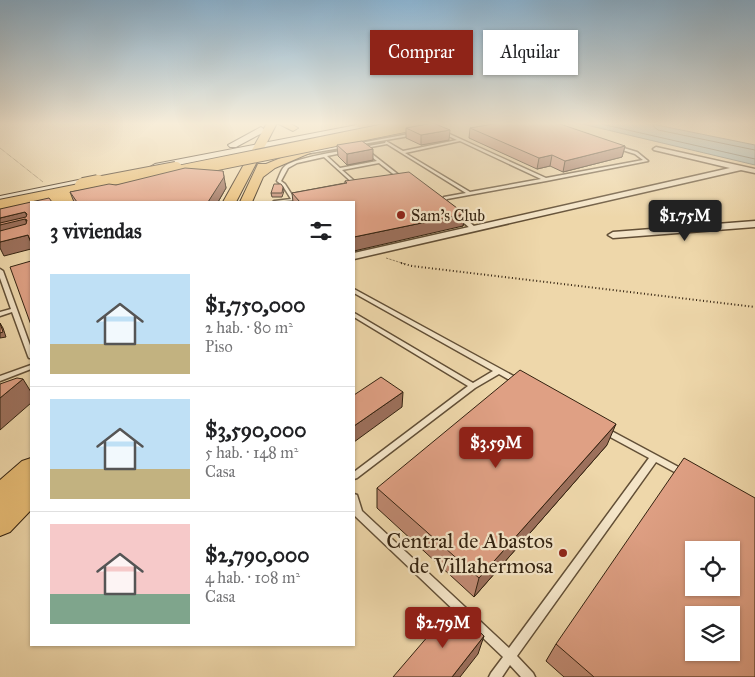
<!DOCTYPE html>
<html lang="es">
<meta charset="utf-8">
<style>
:root{--surface:#fff;--page:#f6f6f6;--text:#202124;--muted:#757577;--line:#e0e0e0;--accent:#8f2418}
body{margin:0;font-family:"IM FELL Great Primer",serif;background:var(--page);color:var(--text);height:100vh;display:flex;flex-direction:column;font-size:19px;white-space:nowrap}
*{box-sizing:border-box;margin:0}
p{font-size:16px;color:var(--muted)}
.icon{flex:none;width:28px;height:28px;fill:none;stroke:currentColor;stroke-width:2;stroke-linecap:round;stroke-linejoin:round}
.map{position:relative;flex:1;overflow:hidden}
.drawer{position:absolute;left:30px;top:201px;width:325px;height:445px;display:flex;flex-direction:column;background:var(--surface);border-radius:0px;box-shadow:0 1px 4px #0004}
.drawer>*{flex:none}
.top-card{position:absolute;left:370px;top:30px;width:310px;height:45px;display:flex;gap:10px}
.fabs{position:absolute;left:685px;top:541px;display:grid;gap:10px}
.fabs a{display:grid;place-items:center;width:55px;height:55px;border-radius:0px;background:var(--surface);box-shadow:0 1px 4px #0004;font-size:25px}
.price{position:absolute;translate:-50% -42px;padding:0 11px;border-radius:5px;background:var(--accent);color:#fff;font-size:16px;line-height:32px;filter:drop-shadow(0 1px 2px #0008)}
.price::after{content:'';position:absolute;left:50%;top:30px;width:15px;height:11px;margin-left:-8px;background:inherit;clip-path:polygon(0 0,100% 0,50% 100%)}
.price.active{background:#222;color:#fff}
ul{padding:0;list-style:none}
li{display:flex;align-items:center;gap:15px;height:125px;padding:0 20px}
li+li{border-top:1px solid var(--line)}
li span{display:grid;place-items:center;flex:none;width:140px;height:100px;border-radius:0px;color:#555}
li>.icon{margin-inline-start:auto}
span .icon{width:60px;height:60px;fill:#fffc;stroke-width:1}
li b{font-size:21px}
h2{display:flex;justify-content:space-between;align-items:center;height:60px;padding:0 20px;font-size:21px}
.chip{padding:0 18px;border-radius:0px;background:var(--surface);box-shadow:0 1px 4px #0004;font-size:18px;line-height:45px}
.chip.active{background:var(--accent);color:#fff}
.map>svg:first-child{display:block}
.water{fill:#9fb7b5;stroke:#747b73}
.lines{fill:none;stroke-linecap:round;stroke-linejoin:round}
.shore{stroke:#696c62;stroke-width:1}
.lane-casing{stroke:#624f36;stroke-width:3}
.street-casing{stroke:#624f36;stroke-width:3}
.secondary-casing{stroke:#332210;stroke-width:2}
.primary-casing{stroke:#332210;stroke-width:2}
.highway-casing{stroke:#332210;stroke-width:3}
.path-far1{stroke:#332210;stroke-width:1;stroke-dasharray:0.5 1;stroke-linecap:butt}
.path{stroke:#332210;stroke-width:2;stroke-dasharray:1 2.5;stroke-linecap:butt}
.lane{fill:#f4e5c8;fill-rule:evenodd}
.street{fill:#f4e5c8;fill-rule:evenodd}
.secondary{fill:#f4e5c8;fill-rule:evenodd}
.primary{fill:#e7bc75;fill-rule:evenodd}
.highway{fill:#e7bc75;fill-rule:evenodd}
.highway-bridge-far1-casing{stroke:#332210;stroke-width:14;stroke-linecap:butt}
.highway-bridge-casing{stroke:#332210;stroke-width:18;stroke-linecap:butt}
.highway-bridge-far1{stroke:#e7bc75;stroke-width:12}
.highway-bridge{stroke:#e7bc75;stroke-width:16}
.wall{fill:#c08a72;stroke:#332210}
.shaded-wall{fill:#9c705c;stroke:#332210}
.building{fill:#dfa084;stroke:#332210;fill-rule:evenodd}
.poi-dot{fill:#8f2418;stroke:#f4e5c8;stroke-width:2}
.labels{text-anchor:middle;stroke-width:4.5;stroke-linejoin:round;paint-order:stroke}
.far-poi-label{font-size:16px;fill:#332210;stroke:#f4e5c8;text-anchor:start}
.near-poi-label{font-size:22px;fill:#332210;stroke:#f4e5c8;text-anchor:end}
</style>
<div class="map">
<svg width="755" height="677" viewBox="0 0 755 677">
<rect width="100%" height="100%" fill="#eed7aa"/>
<filter id="stains"><feTurbulence type="fractalNoise" baseFrequency=".004" numOctaves="4"/><feColorMatrix values="0 0 0 0 .2 0 0 0 0 .09 0 0 0 0 .02 0 0 0 .5 -.17"/></filter>
<radialGradient id="worn" r=".72"><stop offset=".6" stop-color="#630" stop-opacity="0"/><stop offset="1" stop-color="#630" stop-opacity=".3"/></radialGradient>
<!-- water -->
<path class="water" d="M578 123H647L755 145V165Z"/>
<g class="lines">
<!-- shore -->
<path class="shore" d="M597 123 755 159
M653 123 654 127 658 130 755 150"/>
<defs>
<path id="lane" d="M443 131 546 178 643 160 635 154 616 148V146H617L637 152 648 161 546 181 447 199 445 202 447 204 445 205 441 202 444 197 466 193 387 144 360 149 358 148 385 143 386 141 403 151 457 140 442 133ZM460 141 541 179 470 192 405 153Z
M414 133 415 135 357 145 355 144Z
M345 145H346V147L305 154 303 153Z
M346 150 348 151 347 152 327 156 340 168 377 161 364 151 367 150 404 179 401 180 379 163 342 170 359 185 356 186 324 157 297 163 288 168 281 181 285 184 294 198 298 199 296 200 273 202 274 201H275L291 199 283 186 277 181C279 177 281 170 284 167 291 159 334 152 346 150Z
M456 214H460L475 227V229H471L456 216Z
M0 269 3 271 31 348V358H29L28 356 12 312 0 316V312L11 309 0 278Z
M354 289 519 379 520 381 519 383H515L499 374 475 388 357 478 354 479V472L468 386 354 317V313L356 314 473 383 493 371 354 293Z
M31 365V369L0 381V376Z
M604 427 686 471 687 473 686 475 683 476 680 475 656 462 517 656 533 673 535 677H521L510 665 502 677H489L491 673 503 657 355 516 354 513V494L357 495 362 511 509 648 649 458 601 432 600 430 601 428Z"/>
<path id="street" d="M656 147 755 169V173L741 170 354 259V253L730 168 654 150 653 149Z
M755 221V227L613 238 608 235 613 232Z"/>
<path id="secondary" d="M367 123H382L378 126 155 170 150 167 155 164Z
M261 127 265 130 264 132 236 147H230L228 145Z
M98 176 102 177 103 179 102 181 0 202V196Z"/>
<path id="primary" d="M267 123H277L236 202H223Z
M277 123H289L298 128 293 131Z
M315 144 319 145 320 147 319 149 275 168 263 177 252 202H240L258 164H266Z
M31 458V510L10 532 0 536V480L22 461Z"/>
<path id="highway" d="M358 123H384C379 128 365 129 358 127L356 125Z"/>
</defs>
<!-- lane casing -->
<use href="#lane" class="lane-casing"/>
<!-- street casing -->
<use href="#street" class="street-casing"/>
<!-- secondary casing -->
<use href="#secondary" class="secondary-casing"/>
<!-- primary casing -->
<use href="#primary" class="primary-casing"/>
<!-- highway casing -->
<use href="#highway" class="highway-casing"/>
<!-- path-far1 -->
<path class="path-far1" d="M0 148 43 182
M386 258 405 264"/>
<!-- path -->
<path class="path" d="M401 263 412 266 755 307"/>
<!-- lane -->
<use href="#lane" class="lane"/>
<!-- street -->
<use href="#street" class="street"/>
<!-- secondary -->
<use href="#secondary" class="secondary"/>
<!-- primary -->
<use href="#primary" class="primary"/>
<!-- highway -->
<use href="#highway" class="highway"/>
<defs>
<path id="highway-bridge-far1" d="M163 175 419 123
M92 184 176 168"/>
<path id="highway-bridge" d="M83 186 98 183
M0 208 99 188"/>
</defs>
<!-- highway-bridge-far1 casing -->
<use href="#highway-bridge-far1" class="highway-bridge-far1-casing"/>
<!-- highway-bridge casing -->
<use href="#highway-bridge" class="highway-bridge-casing"/>
<!-- highway-bridge-far1 -->
<use href="#highway-bridge-far1" class="highway-bridge-far1"/>
<!-- highway-bridge -->
<use href="#highway-bridge" class="highway-bridge"/>
</g>
<!-- wall -->
<path class="wall" d="M406 128 449 140 421 145 406 138Z
M470 128 625 146 622 157 563 172 550 166 537 169 469 138Z
M337 145 373 160 347 165 338 156Z
M345 181 465 214 463 226 354 202H293L292 193 345 183Z
M225 183 226 188 218 202H74L70 192 116 185Z
M283 187 284 191 282 197H272L271 193Z
M607 445 474 597 377 508V488Z
M556 644 755 677H564L546 661Z"/>
<!-- shaded-wall -->
<path class="shaded-wall" d="M450 130 449 140 421 145V135Z
M625 146 622 157 563 172 565 161Z
M373 149V160L347 165V154Z
M552 155 550 166 537 169 539 158Z
M223 171 226 188 218 202H208Z
M25 212 31 224 25 219 31 231 0 239V218Z
M465 214 463 226 354 251V237Z
M28 235 31 243V249L4 256 0 248V242Z
M0 323 3 328 6 337 0 338Z
M23 379 31 392V403L0 430V398Z
M403 392 402 407 354 442V426Z
M616 424 607 445 474 597 479 578Z
M484 636 478 654 460 677H452Z"/>
<!-- building -->
<path class="building" d="M433 123 450 130 421 135 406 128Z
M499 123H557L625 146 565 161 552 155 539 158 470 128Z
M362 141 373 149 347 154 337 145Z
M185 168 223 171 224 177 208 202H77L70 192 109 184 116 185Z
M409 172 465 214 354 237V202H300L292 193 347 183 345 181Z
M274 184H281L283 187 282 193H271Z
M49 198 52 202H31V242L28 235 0 242V231L26 224 27 220 25 219 0 225V223L26 217 27 214 25 212 0 218V209Z
M31 261V325L10 267Z
M0 323 3 332 0 333Z
M520 370 616 424 479 578 377 488Z
M381 377 403 392 354 426V395Z
M17 378 23 379 0 398V384Z
M684 458 755 498V677H594L556 644ZM694 550H731V588H694ZM694 615H731V652H694Z
M453 607 484 636 452 677H393Z"/>
<!-- sky -->
<linearGradient id="sky" x2="0" y2="1"><stop stop-color="#8bb5d4"/><stop offset="0.57" stop-color="#f7edd9"/><stop offset="1" stop-color="#f7edd9" stop-opacity="0"/></linearGradient>
<rect width="755" height="217" fill="url(#sky)"/>
<!-- markers -->
<g class="poi-dot">
<circle cx="401" cy="215" r="5"/>
<circle cx="563" cy="553" r="5"/>
</g>
<g class="labels">
<!-- far-poi labels -->
<g class="far-poi-label">
<text x="411" y="221">Sam's Club</text>
</g>
<!-- near-poi labels -->
<g class="near-poi-label">
<text x="553" y="548">Central de Abastos<tspan x="553" dy="25">de Villahermosa</tspan></text>
</g>
</g>
<rect width="100%" height="100%" filter="url(#stains)"/>
<rect width="100%" height="100%" fill="url(#worn)"/>
</svg>
<div class="fabs">
<a><svg class="icon" aria-label="locate" viewBox="0 0 24 24"><circle cx="12" cy="12" r="6"/><path d="M12 2v4M12 18v4M2 12h4M18 12h4"/></svg></a>
<a><svg class="icon" aria-label="layers" viewBox="0 0 24 24"><path d="M12 4l9 5-9 5-9-5zM3 14l9 5 9-5"/></svg></a>
</div>
<b class="price active" style="left:685px;top:242px">$1.75M</b>
<b class="price" style="left:496px;top:469px">$3.59M</b>
<b class="price" style="left:443px;top:649px">$2.79M</b>
<div class="top-card">
<a class="chip active">Comprar</a>
<a class="chip">Alquilar</a>
</div>
<section class="drawer">
<h2>3 viviendas<svg class="icon" aria-label="filters" viewBox="0 0 24 24"><path d="M4 7h16M4 17h16"/><circle cx="9" cy="7" r="2"/><circle cx="15" cy="17" r="2"/></svg></h2>
<ul>
<li><span style="background:linear-gradient(#bfe0f5 70%,#c2b280 0)"><svg class="icon" aria-label="home" viewBox="0 0 24 24"><path d="M3 11l9-7 9 7M6 9v11h12V9"/></svg></span><div><b>$1,750,000</b><p>2 hab. · 80 m²</p><p>Piso</p></div></li>
<li><span style="background:linear-gradient(#bfe0f5 70%,#c2b280 0)"><svg class="icon" aria-label="home" viewBox="0 0 24 24"><path d="M3 11l9-7 9 7M6 9v11h12V9"/></svg></span><div><b>$3,590,000</b><p>5 hab. · 148 m²</p><p>Casa</p></div></li>
<li><span style="background:linear-gradient(#f6c9c9 70%,#7fa58c 0)"><svg class="icon" aria-label="home" viewBox="0 0 24 24"><path d="M3 11l9-7 9 7M6 9v11h12V9"/></svg></span><div><b>$2,790,000</b><p>4 hab. · 108 m²</p><p>Casa</p></div></li>
</ul>
</section>
</div>
